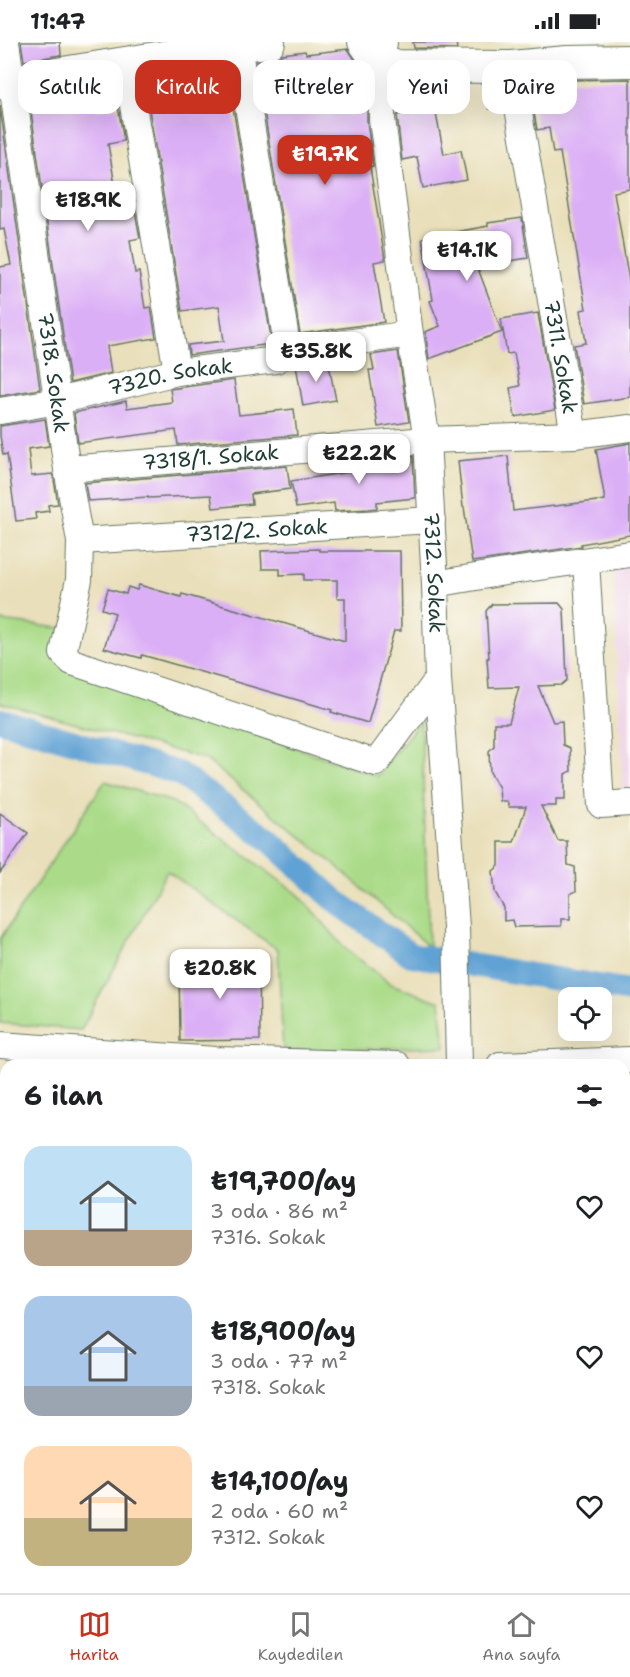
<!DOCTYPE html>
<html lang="tr">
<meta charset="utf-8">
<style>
:root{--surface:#fff;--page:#f2f2f2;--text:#202124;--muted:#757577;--line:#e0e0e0;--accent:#c8321e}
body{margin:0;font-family:"Shantell Sans",sans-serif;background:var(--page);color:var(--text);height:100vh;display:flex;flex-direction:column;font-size:22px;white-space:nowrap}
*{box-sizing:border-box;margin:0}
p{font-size:20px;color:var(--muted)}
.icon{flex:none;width:33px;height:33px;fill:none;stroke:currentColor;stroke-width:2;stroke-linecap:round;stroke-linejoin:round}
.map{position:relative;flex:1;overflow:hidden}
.details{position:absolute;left:0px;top:1017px;width:630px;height:534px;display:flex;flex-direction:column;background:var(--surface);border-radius:18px 18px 0 0;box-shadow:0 6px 24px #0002}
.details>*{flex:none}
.guide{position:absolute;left:18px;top:18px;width:594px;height:54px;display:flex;gap:12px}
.buttons{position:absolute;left:558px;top:945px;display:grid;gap:12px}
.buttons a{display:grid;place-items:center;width:54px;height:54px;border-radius:12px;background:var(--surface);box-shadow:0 6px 24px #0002;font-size:30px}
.price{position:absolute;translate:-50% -51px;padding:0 14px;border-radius:12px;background:#fff;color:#222;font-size:20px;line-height:39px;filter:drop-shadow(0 2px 3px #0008)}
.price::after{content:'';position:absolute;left:50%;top:36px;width:18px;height:14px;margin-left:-9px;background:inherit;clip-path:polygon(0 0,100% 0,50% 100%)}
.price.active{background:var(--accent);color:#fff}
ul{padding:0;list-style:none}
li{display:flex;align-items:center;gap:18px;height:150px;padding:0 24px}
li span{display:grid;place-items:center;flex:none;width:168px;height:120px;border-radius:18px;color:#555}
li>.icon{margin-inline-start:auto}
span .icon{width:72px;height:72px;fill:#fffc;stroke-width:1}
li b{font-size:26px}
h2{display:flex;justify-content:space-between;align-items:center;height:72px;padding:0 24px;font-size:26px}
.pill{padding:0 21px;border-radius:18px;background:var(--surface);box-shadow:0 6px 24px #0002;font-size:21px;line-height:54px}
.pill.active{background:var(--accent);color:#fff}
.status{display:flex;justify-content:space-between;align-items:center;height:42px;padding:0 30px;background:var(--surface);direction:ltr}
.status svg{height:16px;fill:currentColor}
.menu{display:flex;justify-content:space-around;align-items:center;height:84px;border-top:2px solid var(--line);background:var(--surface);font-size:16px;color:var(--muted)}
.menu a{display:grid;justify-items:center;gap:3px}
.menu .active{color:var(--accent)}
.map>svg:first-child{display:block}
.built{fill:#eed0e7}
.green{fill:#abdb89;stroke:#658c5e;stroke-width:1.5}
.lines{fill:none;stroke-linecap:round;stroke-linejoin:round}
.canal{stroke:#61a2d4;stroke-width:24}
.building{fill:#dbaff6}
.service-casing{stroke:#667663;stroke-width:15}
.minor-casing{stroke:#667663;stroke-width:28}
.tertiary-casing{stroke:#667663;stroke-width:34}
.service{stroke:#fff;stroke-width:12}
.minor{stroke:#fff;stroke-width:26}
.tertiary{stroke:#fff;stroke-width:32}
.labels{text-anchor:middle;stroke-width:6;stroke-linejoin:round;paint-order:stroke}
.street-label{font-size:21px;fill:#1f3d34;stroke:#fdfcf7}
</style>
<div class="status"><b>11:47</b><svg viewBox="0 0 49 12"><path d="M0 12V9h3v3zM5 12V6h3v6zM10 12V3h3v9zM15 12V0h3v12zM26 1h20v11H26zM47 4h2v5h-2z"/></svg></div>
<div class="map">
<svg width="630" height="1551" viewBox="0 0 630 1551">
<rect width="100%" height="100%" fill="#fdfcf7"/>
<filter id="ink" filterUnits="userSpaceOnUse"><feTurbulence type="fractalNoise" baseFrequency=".0167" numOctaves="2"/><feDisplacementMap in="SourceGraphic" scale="12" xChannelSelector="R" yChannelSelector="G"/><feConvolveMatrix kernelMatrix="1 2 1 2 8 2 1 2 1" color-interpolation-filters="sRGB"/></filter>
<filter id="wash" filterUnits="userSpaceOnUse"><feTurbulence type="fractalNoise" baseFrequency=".008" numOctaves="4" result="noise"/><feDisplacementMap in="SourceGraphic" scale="24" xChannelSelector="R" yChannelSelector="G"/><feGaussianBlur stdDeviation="1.35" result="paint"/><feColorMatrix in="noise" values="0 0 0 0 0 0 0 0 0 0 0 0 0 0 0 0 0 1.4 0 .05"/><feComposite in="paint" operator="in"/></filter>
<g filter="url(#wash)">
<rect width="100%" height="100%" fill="#e9dfba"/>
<!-- built -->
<path class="built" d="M630 514V750L623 751 613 515Z"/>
<!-- green -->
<path class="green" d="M0 579 60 586 70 627 377 734 421 678 429 905 333 821 205 717 0 661Z
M105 739 173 760 298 852 346 907 391 942 440 960 445 1005 283 1009 278 908 167 829 81 988 0 981V897Z
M630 1515V1551H551L558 1545H624V1518Z"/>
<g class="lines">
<!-- canal -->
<path class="canal" d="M0 678 178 731 266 795 337 860 411 913 630 949"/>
</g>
<g id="blocks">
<!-- building -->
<path class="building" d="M21 0H60L61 13 24 19Z
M413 0H456L457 7 414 6Z
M348 7 363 30 367 53V79L373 124 370 125 385 218 374 220 384 280 300 292 256 19 271 18 279 15 282 12 305 9 306 12Z
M226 23 272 302 189 313 188 303 224 299 219 264 182 269 144 36Z
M630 37V147L614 150 630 245V355L584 362 574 303 586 301 581 268 586 267 560 110 553 111 549 86 537 88 529 41 568 38Z
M414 42 458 43V61L434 62 444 112 461 108 467 138 423 146 417 115 402 118 397 73 415 69Z
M499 44 503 65 489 67 486 46Z
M64 49 65 57 94 52 96 68 118 65 124 99 108 102 119 167 134 164 140 196 130 198 135 231 139 230 145 266 151 265 156 296 107 304 111 331 70 341 29 55Z
M0 64 40 347 0 354V225L11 223 4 187 0 188Z
M522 176 528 216 477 224 502 290 429 317 426 296H427L425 290 440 284 430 259 433 258 422 196 488 184V181Z
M538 271 555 368 515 375 510 346 520 344 514 311 507 312 501 277Z
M398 309 409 380 378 385 369 328H374L371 313Z
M328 319 336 358 303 364 296 323Z
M234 338 239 373 294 367 297 393 178 403 176 388 78 401 74 371 126 359 127 366 172 360 170 347Z
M45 377 49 404 28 407 31 434 53 432 58 462 48 463 49 469 35 471 36 477 16 479 7 412 3 413 0 394V384Z
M630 401V493L581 502 582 504 472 520 464 465H463L458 419 508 414 513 469 605 458 596 407Z
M413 414 415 456 377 460V466L369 467 335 469 334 461 296 466 291 439 348 430 347 421Z
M287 424 290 447 251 452 252 462 213 466 211 453 148 456V455L88 459 85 441Z
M319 507V509H400L401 589H394L368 681 331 670 332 668 253 645 142 613 141 616 104 606 115 571 102 567 108 547 126 552 128 545 137 548 139 543 181 555 182 552 345 599V556H337V538H304V532L280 533V527H262L261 509Z
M559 561 564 567 567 638 561 643 538 644 553 680 562 679 563 703 570 706 571 729 565 732V758H556V764H541L558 799H567L568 823 575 825 576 849 570 852V877H561V884L514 885 512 878 504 879V866L495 850 493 829 499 824V800H514L526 765H509L507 759H500L499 746 490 730 489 709 494 704V681H509L519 645 489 646 487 616H489L486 569 492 562Z
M0 771 28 791 0 831Z
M259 916 260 998 180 999 179 917Z"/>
</g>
</g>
<g filter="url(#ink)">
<use href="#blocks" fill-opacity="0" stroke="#667663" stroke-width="1.5"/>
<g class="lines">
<defs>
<path id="service" d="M0 1074H6
M186 1545V1551"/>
<g id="minor">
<path id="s1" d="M6 0 67 427 80 499 79 538 63 611 72 620 376 721 438 637"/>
<path id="s2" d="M384 0 381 24 382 77 410 292 427 398 435 542 438 637 456 885 459 1023"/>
<path d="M238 3 288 309"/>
<path d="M126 21 177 330"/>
<path id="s3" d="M511 25 574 393"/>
<path id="s4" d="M0 369 58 359 177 330 276 318 288 309 410 292"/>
<path id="s5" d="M67 427 427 398 574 393 630 386"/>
<path id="s6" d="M80 499 432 478"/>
<path d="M586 519 601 763 630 761"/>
<path d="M435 542 505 530 630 512"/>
<path d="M0 1003 216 1018 397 1023"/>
<path d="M500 1023 630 1018"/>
<path d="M0 1250 6 1254"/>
<path d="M0 1324 6 1319"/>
<path d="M624 1505 630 1503"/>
<path d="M127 1551V1545"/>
<path d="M533 1551 541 1545"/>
</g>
<path id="tertiary" d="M364 0 381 24 511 25 567 20 630 19
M0 41 238 3 269 0"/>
</defs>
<!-- service casing -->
<use href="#service" class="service-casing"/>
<!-- minor casing -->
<use href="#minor" class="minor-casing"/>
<!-- tertiary casing -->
<use href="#tertiary" class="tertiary-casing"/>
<!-- service -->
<use href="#service" class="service"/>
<!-- minor -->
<use href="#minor" class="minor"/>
<!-- tertiary -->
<use href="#tertiary" class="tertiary"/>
</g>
</g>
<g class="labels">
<!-- street labels -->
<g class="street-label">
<text dy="7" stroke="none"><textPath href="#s3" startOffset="294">7311. Sokak</textPath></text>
<text dy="7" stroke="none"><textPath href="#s1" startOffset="334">7318. Sokak</textPath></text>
<text dy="7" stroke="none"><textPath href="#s4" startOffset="174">7320. Sokak</textPath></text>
<text dy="7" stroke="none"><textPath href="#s5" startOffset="144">7318/1. Sokak</textPath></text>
<text dy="7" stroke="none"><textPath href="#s6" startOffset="177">7312/2. Sokak</textPath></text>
<text dy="7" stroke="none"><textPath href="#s2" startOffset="534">7312. Sokak</textPath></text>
</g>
</g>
</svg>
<div class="buttons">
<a><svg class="icon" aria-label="locate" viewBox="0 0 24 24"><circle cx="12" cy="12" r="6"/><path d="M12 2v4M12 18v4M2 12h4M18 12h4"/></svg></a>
</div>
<b class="price active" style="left:325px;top:144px">₺19.7K</b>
<b class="price" style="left:88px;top:190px">₺18.9K</b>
<b class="price" style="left:467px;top:240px">₺14.1K</b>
<b class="price" style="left:316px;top:341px">₺35.8K</b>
<b class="price" style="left:359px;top:443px">₺22.2K</b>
<b class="price" style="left:220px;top:958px">₺20.8K</b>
<div class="guide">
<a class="pill">Satılık</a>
<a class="pill active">Kiralık</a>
<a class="pill">Filtreler</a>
<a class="pill">Yeni</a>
<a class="pill">Daire</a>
</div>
<section class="details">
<h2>6 ilan<svg class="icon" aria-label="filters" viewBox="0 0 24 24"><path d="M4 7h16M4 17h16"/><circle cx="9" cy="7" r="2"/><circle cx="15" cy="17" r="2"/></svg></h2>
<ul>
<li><span style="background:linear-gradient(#bfe0f5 70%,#b9a48a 0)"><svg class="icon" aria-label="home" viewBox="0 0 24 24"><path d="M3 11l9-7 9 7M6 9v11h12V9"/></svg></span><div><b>₺19,700/ay</b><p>3 oda · 86 m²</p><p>7316. Sokak</p></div><svg class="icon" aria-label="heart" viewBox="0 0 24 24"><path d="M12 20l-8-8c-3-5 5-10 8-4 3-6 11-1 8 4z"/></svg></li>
<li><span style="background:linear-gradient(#a9c7e8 75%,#9aa5b1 0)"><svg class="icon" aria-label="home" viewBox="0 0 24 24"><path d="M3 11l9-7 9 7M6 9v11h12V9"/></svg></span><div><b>₺18,900/ay</b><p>3 oda · 77 m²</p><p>7318. Sokak</p></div><svg class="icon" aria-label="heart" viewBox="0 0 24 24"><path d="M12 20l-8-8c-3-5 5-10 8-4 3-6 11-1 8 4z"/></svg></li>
<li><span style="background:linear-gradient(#ffd9b3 60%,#c2b280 0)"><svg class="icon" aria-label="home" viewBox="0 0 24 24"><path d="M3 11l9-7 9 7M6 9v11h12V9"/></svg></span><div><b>₺14,100/ay</b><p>2 oda · 60 m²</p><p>7312. Sokak</p></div><svg class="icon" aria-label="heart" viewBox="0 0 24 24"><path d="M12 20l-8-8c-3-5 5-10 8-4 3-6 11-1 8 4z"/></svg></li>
</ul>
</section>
</div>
<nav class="menu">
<a class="active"><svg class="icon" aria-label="map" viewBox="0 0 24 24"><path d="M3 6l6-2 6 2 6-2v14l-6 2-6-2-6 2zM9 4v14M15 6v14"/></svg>Harita</a>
<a><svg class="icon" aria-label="saved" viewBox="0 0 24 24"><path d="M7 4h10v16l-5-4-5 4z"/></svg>Kaydedilen</a>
<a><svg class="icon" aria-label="home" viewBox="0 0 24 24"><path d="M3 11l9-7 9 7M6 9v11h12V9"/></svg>Ana sayfa</a>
</nav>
